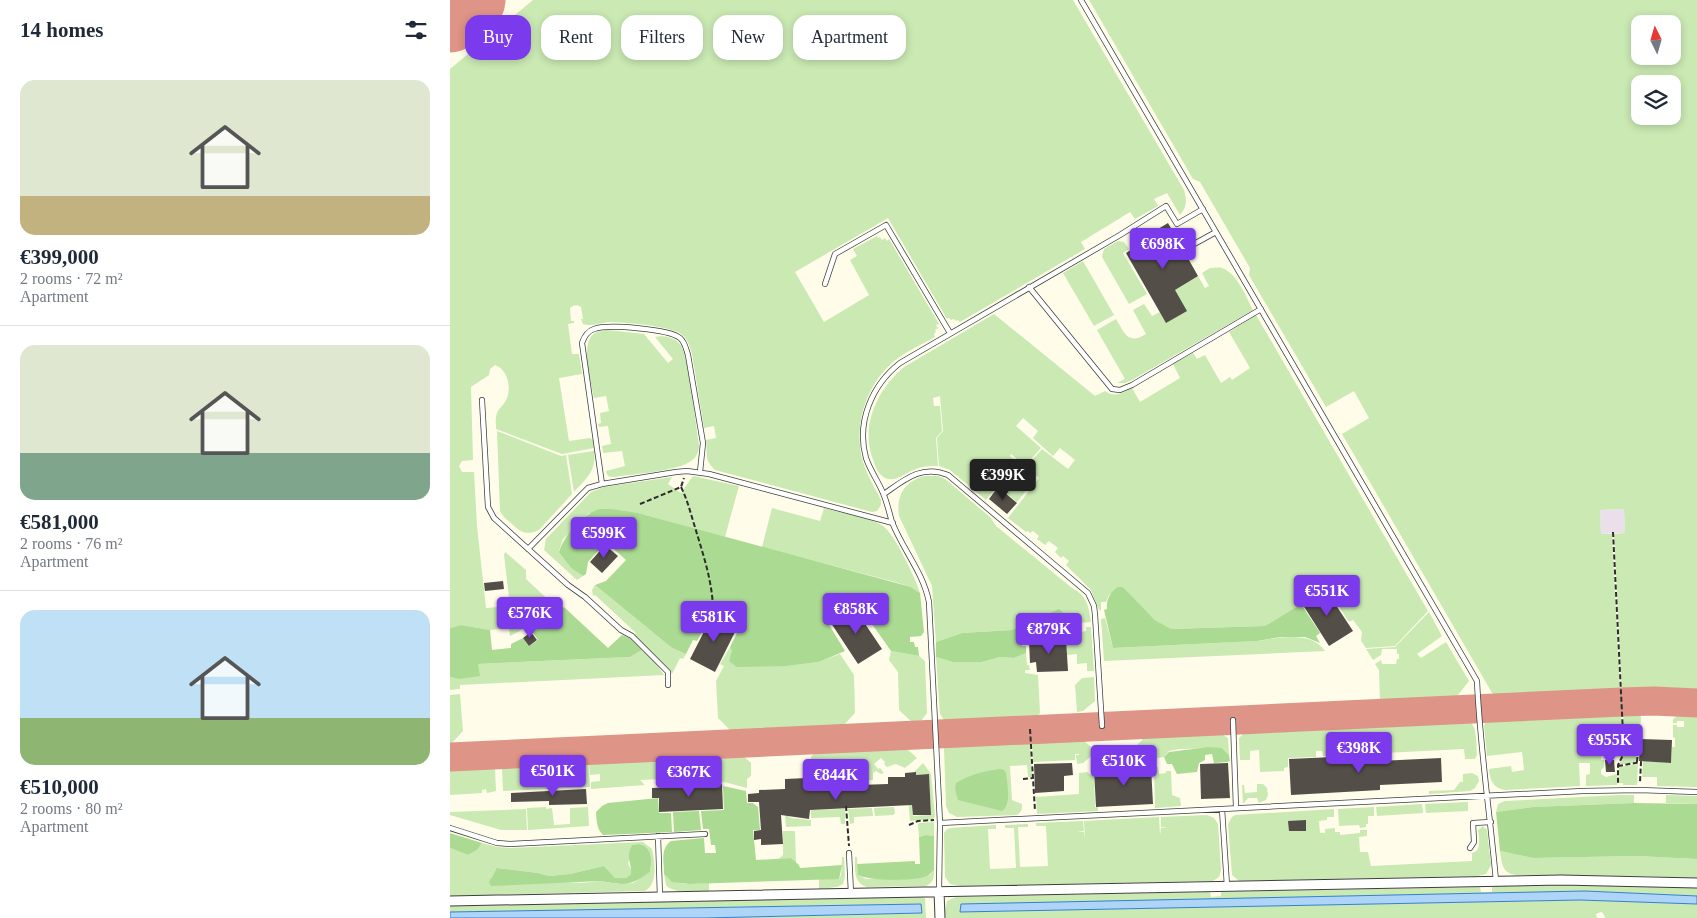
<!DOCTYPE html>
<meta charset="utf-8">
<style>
:root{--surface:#fff;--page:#f6f6f7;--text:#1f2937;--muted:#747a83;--line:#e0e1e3;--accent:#7c3aed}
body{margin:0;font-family:"Times New Roman",serif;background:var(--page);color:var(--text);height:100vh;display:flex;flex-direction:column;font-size:19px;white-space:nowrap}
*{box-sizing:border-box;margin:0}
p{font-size:16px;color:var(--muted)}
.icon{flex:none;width:28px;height:28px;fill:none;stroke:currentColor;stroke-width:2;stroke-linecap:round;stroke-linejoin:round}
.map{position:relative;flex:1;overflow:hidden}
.details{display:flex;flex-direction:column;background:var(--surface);width:450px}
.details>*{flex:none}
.top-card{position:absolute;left:15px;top:15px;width:475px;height:45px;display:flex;gap:10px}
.needle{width:32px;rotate:355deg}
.tools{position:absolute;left:1181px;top:15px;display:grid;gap:10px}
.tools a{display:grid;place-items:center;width:50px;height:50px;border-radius:10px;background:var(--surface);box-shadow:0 2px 8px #0003;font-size:25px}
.price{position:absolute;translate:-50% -42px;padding:0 11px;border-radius:5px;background:var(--accent);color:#fff;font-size:16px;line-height:32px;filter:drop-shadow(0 1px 2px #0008)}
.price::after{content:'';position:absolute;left:50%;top:30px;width:15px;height:11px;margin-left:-8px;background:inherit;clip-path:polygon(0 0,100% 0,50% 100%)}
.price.active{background:#222;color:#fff}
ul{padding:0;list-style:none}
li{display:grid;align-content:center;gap:10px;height:265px;padding:0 20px}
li+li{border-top:1px solid var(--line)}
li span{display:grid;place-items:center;height:155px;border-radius:15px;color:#555}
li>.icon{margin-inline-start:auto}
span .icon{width:90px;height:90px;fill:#fffc;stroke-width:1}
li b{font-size:21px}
h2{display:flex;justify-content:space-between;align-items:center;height:60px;padding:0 20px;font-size:21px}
.chip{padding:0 18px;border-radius:15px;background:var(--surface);box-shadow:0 2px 8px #0003;font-size:18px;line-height:45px}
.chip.active{background:var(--accent);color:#fff}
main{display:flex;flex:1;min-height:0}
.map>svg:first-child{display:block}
.industrial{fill:#ebdfeb}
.green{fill:#cae9b3;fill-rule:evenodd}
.forest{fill:#abda92}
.water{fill:#aed4f7;stroke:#3380d0}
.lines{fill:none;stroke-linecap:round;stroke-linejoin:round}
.taxiway{stroke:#de9486;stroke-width:29}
.runway{stroke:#de9486;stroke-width:71}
.building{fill:#544e48}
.service-casing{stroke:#3e3e3e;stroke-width:6}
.minor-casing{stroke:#3e3e3e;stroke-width:11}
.path{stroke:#2d2d2d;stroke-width:2;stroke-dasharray:5 2.5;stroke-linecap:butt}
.service{stroke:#fff;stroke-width:4.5}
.minor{stroke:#fff;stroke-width:9}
</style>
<main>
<section class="details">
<h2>14 homes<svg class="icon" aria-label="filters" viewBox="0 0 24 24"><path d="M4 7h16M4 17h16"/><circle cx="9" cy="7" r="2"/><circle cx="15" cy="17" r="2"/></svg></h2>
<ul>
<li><span style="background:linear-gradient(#dfe7d0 75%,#c2b280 0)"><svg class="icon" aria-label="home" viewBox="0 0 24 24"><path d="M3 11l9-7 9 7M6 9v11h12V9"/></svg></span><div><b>€399,000</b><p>2 rooms · 72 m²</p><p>Apartment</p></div></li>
<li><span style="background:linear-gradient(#dfe7d0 70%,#7fa58c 0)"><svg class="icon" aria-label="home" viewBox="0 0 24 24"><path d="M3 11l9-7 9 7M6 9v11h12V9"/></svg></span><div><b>€581,000</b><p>2 rooms · 76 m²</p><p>Apartment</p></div></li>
<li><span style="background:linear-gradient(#bfe0f5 70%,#8fb573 0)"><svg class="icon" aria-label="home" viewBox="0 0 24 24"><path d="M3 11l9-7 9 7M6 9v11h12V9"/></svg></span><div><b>€510,000</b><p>2 rooms · 80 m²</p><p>Apartment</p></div></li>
</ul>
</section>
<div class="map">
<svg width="1247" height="918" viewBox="0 0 1247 918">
<rect width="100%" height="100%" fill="#fffdea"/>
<!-- industrial -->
<path class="industrial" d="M1174 509 1175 533 1151 534 1150 510Z"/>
<!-- green -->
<path class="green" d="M83 0H623L734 190C737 200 737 207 730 215L717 193 704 199 708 206 685 219 680 212 631 242 635 249 510 322 508 320 506 321 504 319 501 320 499 318 497 319 438 218 345 272 374 322 419 295 400 260 407 256 403 249 427 236 428 238 430 237 432 240 435 238 437 241 439 239 489 324 486 325 488 328 485 330 486 332 484 334 485 337C471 345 454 352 442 363 415 387 403 427 413 462 417 475 425 488 431 500V505L427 511 422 512 265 470C253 459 258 454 256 440L266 438 264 426 254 428 242 354C240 347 238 339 231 334 220 326 174 322 159 322 150 323 141 327 133 324L131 319H133L131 307C127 304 123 305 120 308L121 321H124V323L118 324 122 354H129L132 374 109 378 119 441 140 438 143 440 144 448 112 454 46 429C46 424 45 418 47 413 49 408 54 405 56 400 62 389 58 369 45 365L40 369 39 375 21 387 23 460 12 461 9 466 12 472H24L27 526 36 608 60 606 54 555 55 552 76 570V579L105 606 68 632 60 636 59 628 40 630 11 625 0 628V69Z
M639 0H1247V692L1218 691 1172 692 1164 534 1175 533 1174 509 1150 510 1151 534H1162L1170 692 1045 698 892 434 919 418 904 391 876 407 799 275 800 268 750 182 743 179ZM1190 24H1222V56H1190ZM1190 84H1222V116H1190Z
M668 241 674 242 679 249 673 253 697 294 679 304 652 257 654 249Z
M633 261 664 315 644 326 613 273Z
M760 268C764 268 768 267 772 268 788 274 796 297 803 310L682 380 675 383H667L675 379 647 330 666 319C675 334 678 345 696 334L683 310 694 304 702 316 710 312 725 290 748 276 755 288 759 286 752 273Z
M544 314 645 396 655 391C664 398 672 393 682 388L690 402 730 378 723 364 743 353 747 359 755 355 771 383 780 377 782 380 800 368 779 332 806 315 978 611 945 646 916 648 911 641 912 632 903 620 899 622 877 588 869 593 866 590 856 596 858 600 815 626 721 629 705 620 673 587 659 595 656 602H651V610H649L641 590 616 565 619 561 613 556 611 558 605 552 608 548 599 541 595 545 587 539 589 536 583 531 580 533 578 531 576 532 558 518 589 478 576 467 592 449 618 469 625 460 610 448 603 456 583 438 588 431 573 418 566 426 591 448 575 466 561 454 560 456 586 478 567 502 548 486 536 500 500 470 489 466 487 438 493 431 490 396 483 398 484 406H490L492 431 486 438 488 466C480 466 473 466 466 469 456 472 448 481 438 479 430 477 426 469 424 462 409 427 427 390 454 367Z
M157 330 194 334 218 363 223 359 205 337C213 335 224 337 230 344 239 355 246 426 249 444 249 451 247 457 241 461 228 471 183 474 164 477 159 477 157 476 156 471L175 466 172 451 153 453 152 446 161 444 158 426 149 427 148 424 151 423 150 413 159 411 156 396 144 398C141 382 129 343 145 333 149 331 153 331 157 330Z
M47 431 111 456 116 455 122 494 89 530C76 536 70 532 61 523 56 519 52 516 50 511Z
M144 451C147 471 136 479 124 492L118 455Z
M243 476 289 486 275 537 188 513H139L113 539 109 551 121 568 133 576 127 580 94 550 96 539 141 492 154 487 222 477 218 484 231 493Z
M474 476H488L495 479 540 517 546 526 622 588C638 597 638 605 641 622L630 623 631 632 636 631V627H641L644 671H637V663L627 664V654L617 655 616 638 619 618 596 614 586 620 562 630 512 633 486 642 482 586 449 516C446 496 454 482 474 476Z
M322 508 370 521 374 508C390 513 420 517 433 526 444 533 466 579 470 593L461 587 445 582 312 547Z
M145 585 222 648 236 654 233 659 230 658 222 674 219 669 184 635 186 633 145 595 143 596 142 590Z
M979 612 992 636 967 654 971 658 996 642 1019 681 1004 700 930 704 929 670 925 664 931 660 932 664H946L947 659H949V654H947V649H932L931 655 923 660 916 649 945 647Z
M655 618 663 648 807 641C828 638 861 630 875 651L654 661 651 619Z
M280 647 282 651 337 666 369 662 390 654 404 675 405 713 390 729 284 734 268 718 266 681 274 666 270 664Z
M192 650 205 662 214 675 10 685V689L0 690V677L9 679 28 664 180 657Z
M441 651 469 656 475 661 477 713 468 725H465L449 710 448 672 439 660Z
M576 653 577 665H579L580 670H575V673L588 675 590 713 585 719 501 723 494 720 490 714 486 657 503 662H532L550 657 564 658Z
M644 677 645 701 633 711 627 712 625 685 632 678Z
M10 694 13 731 0 745V695Z
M1185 711 1191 717 1190 736H1187L1186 762 1169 765 1175 753 1173 712Z
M1171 712 1173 753 1171 757 1164 756V754L1151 753V760H1154V767L1151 770V774L1156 777 1167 774V785L1136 786V775L1140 774V763H1129L1130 786 1055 790C1043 788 1040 780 1039 769L1061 766 1062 772 1074 770 1072 752 1037 756 1034 725 1038 719Z
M1231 713H1247V787L1207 786V777H1192L1193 761 1221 763 1222 747H1225V738L1223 737V725H1227V727H1234V721H1227V723H1223V719Z
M1016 719C1028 723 1026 743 1027 755L1025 759H1015L1014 749 873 756 872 751H866V757L838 758V767L834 768V771L810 772 809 750 800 751V760H790L789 738 798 729Z
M768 731 778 738 779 755 772 748 729 749 719 751 714 757 707 758 706 751V764L693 765 692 752 686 753 685 747 698 734Z
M630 737 643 749 644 754 633 763 627 764 626 755H629V754H625V760L583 762 582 739Z
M580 739 582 777H578L577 765 560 766 562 800 572 804C572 809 572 812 567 815L507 817 499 813 496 806 494 748 498 743Z
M454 746 467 758 455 768 446 764 437 767 434 764 435 762 431 758 424 764 428 769 430 768 434 773 431 774 426 771 423 773V780L362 784 361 757 367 750Z
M287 753 292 755 301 763V776L297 779V788L270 781 269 754Z
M210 757 211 779 190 780 195 785 141 789V782L150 781V774L140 775 139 760Z
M138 760 140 787 53 791 52 768 54 765Z
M473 763 481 774 485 817 483 819 460 821 458 797 462 796 463 816 481 815 479 774 466 775V772H464Z
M1188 764 1187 785H1173V783H1169V767Z
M42 765 45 768 46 791 37 793 36 789 32 790V793L0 795V767Z
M704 767H708L709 774 716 773V771H721L722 795 730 798 731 806 705 808Z
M638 772 639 774H644L645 807H648V811L587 814 586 797 629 794V773Z
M1022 773 1028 776 1029 781 1025 788 1020 791 979 794V791L1004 790 1010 782H1013V774Z
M807 784H813L817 788 818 795 816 800 809 803 807 798H798L793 804 792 785H794L795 793 807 792Z
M1169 795H1184V803L1083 807 1046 812 1048 804 1055 801Z
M1216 795 1247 796V804L1216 803Z
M1018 802V811L976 813 975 804Z
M972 804 973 813 927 816 926 807Z
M96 807V809L102 808 104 825 120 824V808L138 807 139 826 78 830 77 808Z
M444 807 445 813 443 815 425 816 424 808Z
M924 807V816H918V824H916V827L910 828 909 825 889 826 888 809Z
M422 808 423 816 404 817V823L400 824 398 809Z
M76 809 77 830H51L0 815V812Z
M395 809V824H391L390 817 361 818V810Z
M884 809V817H877V820L869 821 870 833H875V829L885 828V832H890V835L910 833V830H917V836L909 837 910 852H918L921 866 1022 861V853C1032 851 1029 838 1028 830L1033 826 1037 830 1041 865 1036 874 1028 876 789 881 782 875 778 824 782 817 785 815Z
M335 814 341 818 361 820V826L336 827Z
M757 815 764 818 768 824 771 870 769 877 763 881 510 886 500 884 495 877 494 833 496 830 500 828 546 825V829H538L540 869 566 868 564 828H555V825L578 824V827H568L570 867 598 866 596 826H586V823L633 821 634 831 627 832H634L635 839 634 821 709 817 710 835 711 828H718L711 827V817Z
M484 822V836L476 835 469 837 468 824 469 823Z
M333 831H345L346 863 341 858 329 859 333 855Z
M193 842 202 849C205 862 208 884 195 891L0 896V848L18 855 27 850 32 843 47 847 61 848ZM189 844C203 847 202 860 200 872L183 883 167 884 150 881 131 883 41 878 48 868 88 873 99 876 120 874 154 866 165 878H176L181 874V869L178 864 182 845Z
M1050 851 1083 858 1187 856 1247 859V878L1188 876 1066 875C1052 873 1052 864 1050 851Z
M392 857H394L395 876 393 884 387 887 369 889V879H389L391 875Z
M405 857H407L408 875 416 879 473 877 480 875 484 870C484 878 483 883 476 886L417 887C403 883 405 870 405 857Z
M214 874C227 887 241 884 259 883V891H228L219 888 216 885Z
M1111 885 1247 888V896L1135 891 511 912 1130 900 1247 904V918H1155L1153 913 1151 912 1146 914 1147 918H495V909L497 901 506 897 760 892 761 897 771 896V892L1030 887 1031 892H1042V886Z
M473 897 475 898 476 918H254L471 913V904L0 912V906Z"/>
<!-- forest -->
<path class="forest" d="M149 509H161L188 513 461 587 470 593 474 632 471 636 460 637V642H464L465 647H468L469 656 441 651 408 604 398 609 396 607 384 614 386 619 378 623 395 651 369 662 337 666 287 667 279 661 282 651 280 647 289 629 281 624 283 619 273 614 271 618 262 614 247 641 243 640 236 654 222 648 145 585 156 581 176 560 156 542 138 562 136 574 133 576 121 568 109 552C115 534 131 516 149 509Z
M668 587H673L705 620 721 629 815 626 851 604 870 633 866 636 870 643 855 637H831L807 641 663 648 654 610 657 609C656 600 660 592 668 587Z
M114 607 158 648 172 635 181 639 192 650 180 657 28 664 30 676 9 679 0 677V628L11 625 40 630 42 650 61 648V644L73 638 79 646 88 640 82 631Z
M609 609 619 618 617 631C600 637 587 629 572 639V646H576V653L564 658 550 657 532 662H503L486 657V642L512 633 562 630Z
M759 747 772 748 779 755 780 761 777 762 764 763 762 754 755 755V760L749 763 747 772 727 774 722 764H717L714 757 719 752Z
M551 769 554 770 556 773C557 784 562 804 552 811L508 800 505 789 506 783C521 774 534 771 551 769Z
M273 786 296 791 297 803H303L308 807 310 830H303L306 860 341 858 349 865 350 868 392 865 389 879 239 884 222 882 214 874C214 862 210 849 221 841L254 838 255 853H266L265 845H261L259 829H253L251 811 274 810Z
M208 798 209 813H221L222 832 153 835C146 828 147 821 146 812L152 806 158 803Z
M1184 803 1247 804V859L1187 856 1083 858 1050 851 1046 812 1083 807Z
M249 811 251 830 224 832 223 812Z
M0 833 32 843 27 850 18 855 0 848Z
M476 835 484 836V870C481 873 479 876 474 877 460 881 421 881 408 875L407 864 465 861V864H470L469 837Z
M189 844C203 847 202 860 200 872 179 887 174 885 150 881L41 886 39 882 47 868 88 873 99 876 120 874 154 866 165 878H176L181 874C182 861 175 860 182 845Z"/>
<!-- water -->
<path class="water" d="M1135 891 1247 896V904L1130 900 510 912 511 904Z
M471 904 472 913 254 918H0V912Z"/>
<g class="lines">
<!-- taxiway -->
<path class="taxiway" d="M0 757 1172 702 1204 701 1247 703"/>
<!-- runway -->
<path class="runway" d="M0 17 20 0"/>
</g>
<!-- building -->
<path class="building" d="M718 223 732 247V251L735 253 748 276 725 290 737 311 716 323 676 253 695 241 693 238Z
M548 487 567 503 557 514 539 499Z
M155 545 168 556 152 573 140 562Z
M53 581 54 589 35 591 34 583Z
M867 590 870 594 876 590 903 631 879 646 853 605 860 600 857 596Z
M395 608 398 613 405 609 432 649 408 664 381 623 388 619 385 615Z
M272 615 283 620 280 625 287 628 265 672 240 659 262 616 270 619Z
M81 632 87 640 79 646 73 638Z
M616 639 618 671 587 672 586 662 580 663 579 641Z
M1190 739 1222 740 1221 763 1189 761Z
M928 755 929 761 991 758 992 782 930 785V790L841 795 839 759Z
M1155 760H1164L1165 772H1156Z
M622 763 623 775 614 776V791L585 793 584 764Z
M778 763 780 798 751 799 750 764Z
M687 767H701L703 804 646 807 644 770 687 768Z
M466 772V775L479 774 481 815H463L462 805 360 810 359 819 331 815 333 844 311 845V839L304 840V831L311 830 309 802H298V794L309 793V790L335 789V779L357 778 358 789 408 787V785L438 784V777H455V773Z
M272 784 273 809 209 812V798H202V788Z
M136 789 137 804 99 805V801L61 802V793Z
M856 820V831H839L838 821Z"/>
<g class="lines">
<defs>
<path id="service" d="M631 0 1027 681C1030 748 1040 814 1046 881
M735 249 766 232
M375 284 385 254 436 225 500 333
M579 287 662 389 670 390 682 385 811 309
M32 400 38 507 44 518 118 585 135 597 171 630 182 636 218 672V685
M152 484 132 343C134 337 138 331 144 329 158 324 219 329 230 338 235 342 236 349 238 355L253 443 250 472
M434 494C454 480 472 464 498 475L638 593 644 606 645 615 652 726
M78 549 138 488 152 484 226 472 237 471 259 474 443 523
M783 720 786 808
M772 809 777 886
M490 823 1133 791 1189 790 1247 792
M0 828 47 843 60 844 255 834
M208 836 210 897
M1020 848 1024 842 1023 823 1041 822
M399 853 401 893
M489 891 490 823 479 602C473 572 453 550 442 522 439 512 437 502 433 493 428 481 420 470 416 458 406 422 422 385 450 363L670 235 716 206 727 224 753 209"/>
<path id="minor" d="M489 891 490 918
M0 901 1111 880 1247 883"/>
</defs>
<!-- service casing -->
<use href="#service" class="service-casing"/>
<!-- minor casing -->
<use href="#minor" class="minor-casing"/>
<!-- path -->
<path class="path" d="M231 487C237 499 240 511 244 524 252 551 262 579 263 608
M190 504 231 487 234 478
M1163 532 1174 753 1168 765V783
M580 729 585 811
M1187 762 1189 737
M1168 766 1191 762 1190 782
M573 779 583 778
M396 806 399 846
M459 825 468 821 484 820"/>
<!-- service -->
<use href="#service" class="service"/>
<!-- minor -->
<use href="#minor" class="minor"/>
</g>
</svg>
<div class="tools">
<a><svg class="needle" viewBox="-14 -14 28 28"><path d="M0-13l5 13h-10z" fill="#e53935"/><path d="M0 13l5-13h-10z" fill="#747a83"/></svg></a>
<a><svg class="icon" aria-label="layers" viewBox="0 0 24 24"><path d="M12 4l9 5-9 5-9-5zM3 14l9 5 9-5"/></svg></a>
</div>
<b class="price" style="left:713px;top:270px">€698K</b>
<b class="price active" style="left:553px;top:501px">€399K</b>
<b class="price" style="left:154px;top:559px">€599K</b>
<b class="price" style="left:877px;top:617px">€551K</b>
<b class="price" style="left:406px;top:635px">€858K</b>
<b class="price" style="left:80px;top:639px">€576K</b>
<b class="price" style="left:264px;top:643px">€581K</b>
<b class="price" style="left:599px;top:655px">€879K</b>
<b class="price" style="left:1160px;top:766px">€955K</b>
<b class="price" style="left:909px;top:774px">€398K</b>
<b class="price" style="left:674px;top:787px">€510K</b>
<b class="price" style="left:103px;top:797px">€501K</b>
<b class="price" style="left:239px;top:798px">€367K</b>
<b class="price" style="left:386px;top:801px">€844K</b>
<div class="top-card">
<a class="chip active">Buy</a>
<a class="chip">Rent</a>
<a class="chip">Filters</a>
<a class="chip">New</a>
<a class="chip">Apartment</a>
</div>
</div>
</main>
